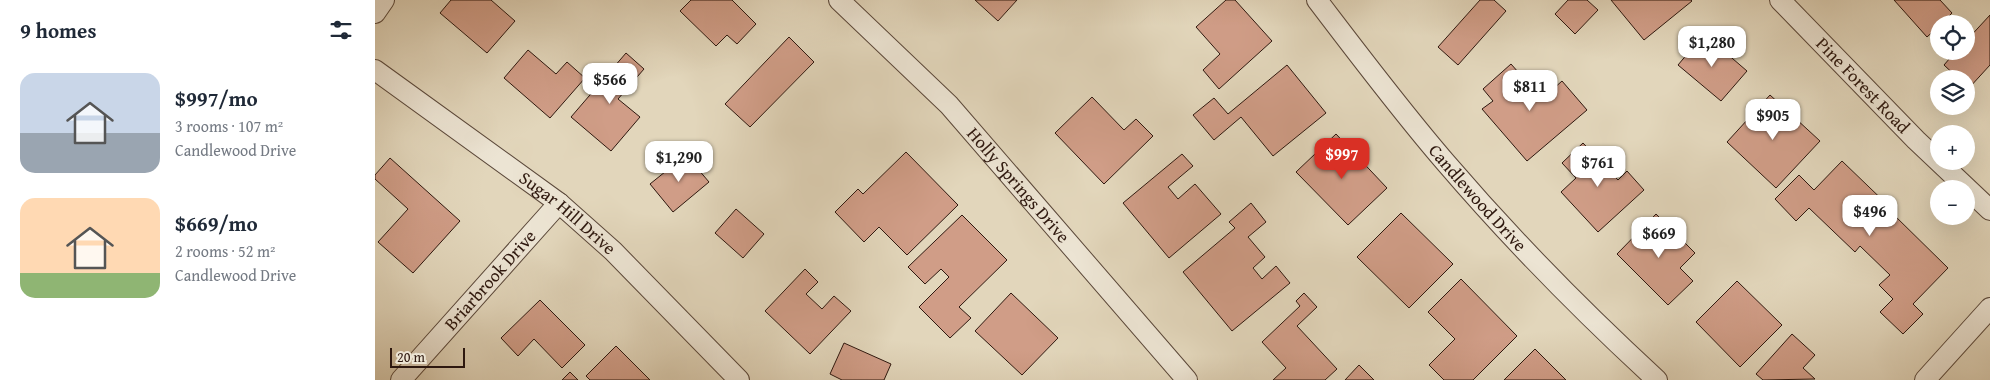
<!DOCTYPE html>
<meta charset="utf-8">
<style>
:root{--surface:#fff;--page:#f2f2f3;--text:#1f2937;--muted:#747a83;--accent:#d93025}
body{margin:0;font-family:"Gentium Book Plus",serif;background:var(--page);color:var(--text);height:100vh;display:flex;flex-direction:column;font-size:19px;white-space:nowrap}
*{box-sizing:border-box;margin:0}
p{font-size:16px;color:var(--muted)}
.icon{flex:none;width:28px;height:28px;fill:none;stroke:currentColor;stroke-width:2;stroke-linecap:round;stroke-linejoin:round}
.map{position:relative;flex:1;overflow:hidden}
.details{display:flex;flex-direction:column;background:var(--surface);width:375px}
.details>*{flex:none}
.fabs{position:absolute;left:1555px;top:15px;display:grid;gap:10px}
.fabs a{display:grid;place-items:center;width:45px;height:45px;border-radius:50%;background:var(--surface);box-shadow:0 5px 20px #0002;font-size:25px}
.scale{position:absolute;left:15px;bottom:12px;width:75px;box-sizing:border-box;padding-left:5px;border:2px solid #2e180f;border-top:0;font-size:14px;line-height:18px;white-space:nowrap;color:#2e180f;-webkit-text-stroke:4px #ece4d3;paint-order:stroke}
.price{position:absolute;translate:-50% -42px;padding:0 11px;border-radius:10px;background:#fff;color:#222;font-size:16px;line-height:32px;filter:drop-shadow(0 1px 2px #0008)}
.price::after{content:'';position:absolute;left:50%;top:30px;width:15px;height:11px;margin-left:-8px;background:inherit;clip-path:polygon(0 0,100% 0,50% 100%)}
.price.on{background:var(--accent);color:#fff}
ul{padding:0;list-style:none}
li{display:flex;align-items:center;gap:15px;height:125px;padding:0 20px}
li span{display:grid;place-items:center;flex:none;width:140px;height:100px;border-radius:15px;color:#555}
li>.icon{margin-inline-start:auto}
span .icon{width:60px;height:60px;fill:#fffc;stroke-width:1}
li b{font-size:21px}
h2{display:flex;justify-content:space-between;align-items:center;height:60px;padding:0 20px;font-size:21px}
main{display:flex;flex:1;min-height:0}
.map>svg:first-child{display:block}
.building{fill:#d09d87;stroke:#2e180f}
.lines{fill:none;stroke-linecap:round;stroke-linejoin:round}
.street-casing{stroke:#5b483a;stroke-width:22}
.street{stroke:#ece4d3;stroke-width:20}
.labels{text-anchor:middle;stroke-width:4;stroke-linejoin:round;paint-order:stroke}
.street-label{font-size:18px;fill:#2e180f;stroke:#ece4d3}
</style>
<main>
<section class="details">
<h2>9 homes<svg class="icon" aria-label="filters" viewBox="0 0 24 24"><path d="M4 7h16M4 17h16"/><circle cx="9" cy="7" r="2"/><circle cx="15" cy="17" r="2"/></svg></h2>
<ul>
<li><span style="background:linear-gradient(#c9d6e8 60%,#9aa5b1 0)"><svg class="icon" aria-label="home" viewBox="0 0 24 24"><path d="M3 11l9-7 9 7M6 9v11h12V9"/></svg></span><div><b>$997/mo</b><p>3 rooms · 107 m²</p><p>Candlewood Drive</p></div></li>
<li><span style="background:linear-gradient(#ffd9b3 75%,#8fb573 0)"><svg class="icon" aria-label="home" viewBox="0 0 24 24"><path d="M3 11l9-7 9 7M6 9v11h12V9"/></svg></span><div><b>$669/mo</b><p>2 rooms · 52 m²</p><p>Candlewood Drive</p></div></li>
</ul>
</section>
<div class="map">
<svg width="1615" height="380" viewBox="0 0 1615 380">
<rect width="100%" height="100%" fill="#e2d6bb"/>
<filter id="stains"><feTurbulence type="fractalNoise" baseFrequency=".004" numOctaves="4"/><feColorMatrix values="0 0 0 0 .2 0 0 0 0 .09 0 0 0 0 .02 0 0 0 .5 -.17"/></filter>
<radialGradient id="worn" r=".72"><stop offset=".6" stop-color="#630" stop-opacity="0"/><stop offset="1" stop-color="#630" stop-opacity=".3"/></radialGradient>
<!-- building -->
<path class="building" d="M76 0H116L140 21 112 53 65 13Z
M316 0H357L381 24 362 44 352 35 341 46 305 11Z
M600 0H642L623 21Z
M851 0H860L897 41 844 89 828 70 845 54 821 27Z
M1105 0H1119L1131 11 1083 65 1063 47Z
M1193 0H1212L1223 10 1200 34 1180 14Z
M1236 0H1316L1317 1 1269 40Z
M1519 0H1565L1577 13 1566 24H1564V26L1552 37Z
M1615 15V65L1594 88 1591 86V79H1584L1569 65 1581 51H1591V41Z
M1329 34 1372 71 1346 101 1303 65Z
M414 37 439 62 375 127 350 104Z
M153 50 181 74 192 62 210 78 175 118 129 78Z
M251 53 269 69 243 99 265 117 236 151 196 117Z
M1136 64 1167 99 1187 81 1212 110 1152 161 1107 109 1118 101 1108 89Z
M912 65 951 113 898 156 866 117 839 140 818 115 839 98 853 114Z
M1395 95 1445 141 1401 188 1352 142Z
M717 97 749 130 761 119 778 136 729 184 680 133Z
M961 134 1012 188 973 225 921 172Z
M1208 143 1243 180 1252 171 1269 190 1223 232 1186 192 1201 178 1187 163Z
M531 152 583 205 532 255 504 227 489 242 460 212 483 189 488 194Z
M807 154 818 166 793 187 803 199 820 184 846 214 794 258 748 203Z
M311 155 334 182 298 212 275 184Z
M15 158 85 221 38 273 3 242 33 209 0 179V175Z
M1467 161 1520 212 1518 214 1573 268 1538 304 1548 314 1528 334 1505 312 1518 299 1504 285 1515 275 1485 246 1480 252 1434 208 1421 221 1400 199 1424 175 1439 190Z
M876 203 891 222 873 237 890 257 878 268 887 279 901 266 915 283 857 331 808 272 860 228 854 222Z
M361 209 389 234 368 258 340 233Z
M1026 213 1078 264 1034 308 982 257Z
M1281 214 1320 253 1305 268 1318 281 1293 305 1242 254Z
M587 215 632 260 584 307 596 318 575 338 544 307 574 277 566 269 550 284 533 267Z
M430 269 443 282 431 294 447 309 459 296 476 311 435 354 390 311Z
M1086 279 1142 336 1098 380H1069L1054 365 1080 339 1053 312Z
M1362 281 1407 325 1365 367 1321 322Z
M636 293 683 338 647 375 600 331Z
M929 293 942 307 922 326 962 369 950 380H898L911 368 887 342 925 306 921 301Z
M165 300 210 345 187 368 159 339 143 356 126 338Z
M1417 334 1440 355 1428 368 1440 379 1388 380 1381 374Z
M469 343 516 364 509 380H467L455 374Z
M241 346 275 380H215L211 376Z
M1160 349 1191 380H1129Z
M984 365 999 380H970Z
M195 372 203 380H187Z"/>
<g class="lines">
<defs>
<g id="street">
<path id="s1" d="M464 0 574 105 812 380"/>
<path id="s2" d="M942 0C984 55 1026 111 1071 163 1137 240 1208 312 1282 380"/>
<path id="s3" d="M1405 0 1541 140 1615 210"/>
<path d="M0 13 9 0"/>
<path id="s4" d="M0 70 184 203 238 251 364 380"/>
<path id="s5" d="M26 380 184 203"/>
<path d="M1550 380 1615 308"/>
</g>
</defs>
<!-- street casing -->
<use href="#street" class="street-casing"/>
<!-- street -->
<use href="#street" class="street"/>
</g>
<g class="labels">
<!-- street labels -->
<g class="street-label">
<text dy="6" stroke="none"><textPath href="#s3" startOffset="119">Pine Forest Road</textPath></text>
<text dy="6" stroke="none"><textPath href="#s1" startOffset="258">Holly Springs Drive</textPath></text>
<text dy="6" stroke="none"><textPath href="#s2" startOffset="255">Candlewood Drive</textPath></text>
<text dy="6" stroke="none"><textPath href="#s4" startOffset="240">Sugar Hill Drive</textPath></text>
<text dy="6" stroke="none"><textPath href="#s5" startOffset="134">Briarbrook Drive</textPath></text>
</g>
</g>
<rect width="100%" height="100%" filter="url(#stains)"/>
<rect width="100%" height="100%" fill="url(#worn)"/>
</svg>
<div class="fabs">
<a><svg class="icon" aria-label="locate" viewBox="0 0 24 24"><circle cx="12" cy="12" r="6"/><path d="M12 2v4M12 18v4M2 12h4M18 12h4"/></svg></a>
<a><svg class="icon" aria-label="layers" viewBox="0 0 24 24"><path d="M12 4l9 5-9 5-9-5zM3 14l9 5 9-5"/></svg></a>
<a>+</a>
<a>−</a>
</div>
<div class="scale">20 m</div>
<b class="price" style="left:1337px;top:68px">$1,280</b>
<b class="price" style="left:235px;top:105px">$566</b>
<b class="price" style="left:1155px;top:112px">$811</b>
<b class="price" style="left:1398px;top:141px">$905</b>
<b class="price on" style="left:967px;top:180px">$997</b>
<b class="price" style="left:304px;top:183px">$1,290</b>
<b class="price" style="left:1223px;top:188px">$761</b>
<b class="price" style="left:1495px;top:237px">$496</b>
<b class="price" style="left:1284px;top:259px">$669</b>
</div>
</main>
